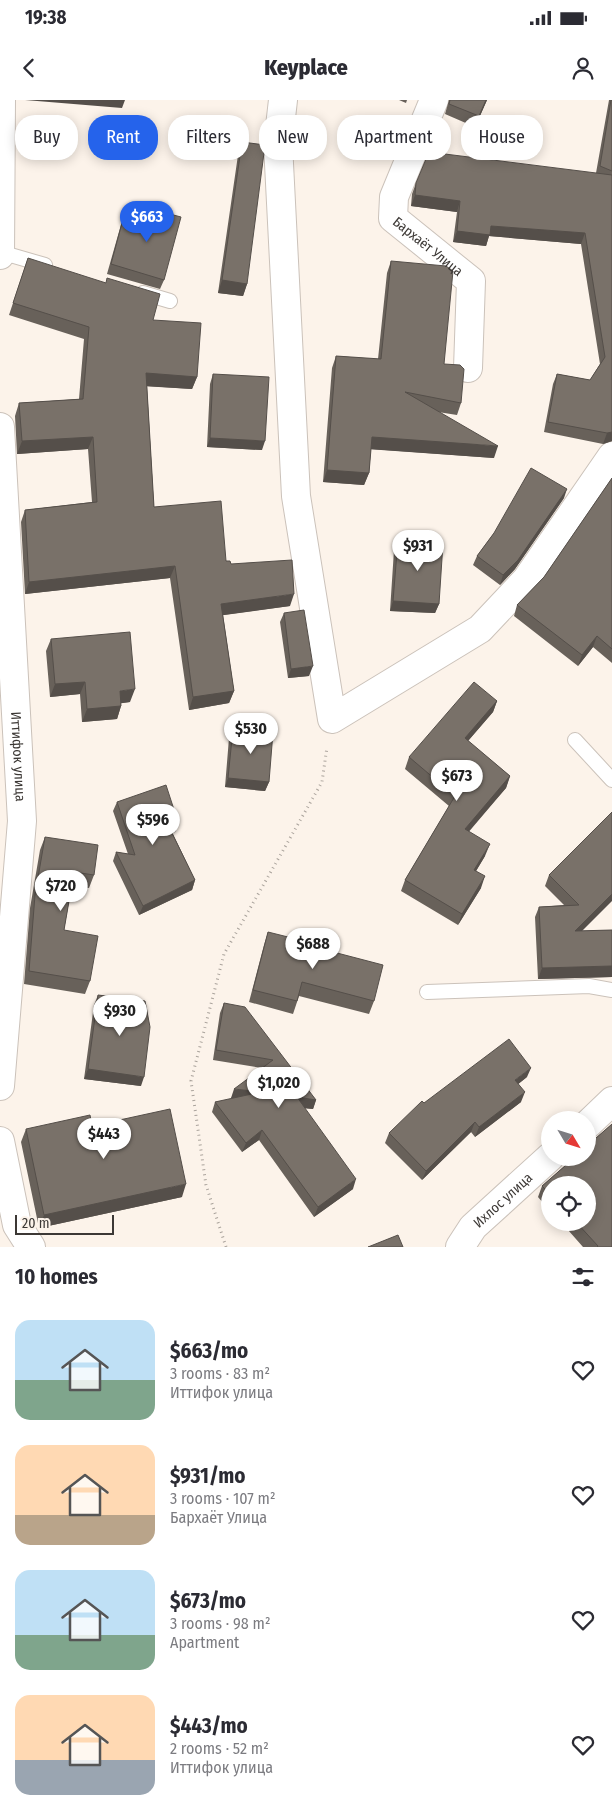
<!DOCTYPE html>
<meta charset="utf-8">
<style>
:root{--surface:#fff;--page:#f2f2f3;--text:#2b2b33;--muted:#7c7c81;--accent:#2563eb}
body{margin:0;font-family:"Fira Sans Condensed",sans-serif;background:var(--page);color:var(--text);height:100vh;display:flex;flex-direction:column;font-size:19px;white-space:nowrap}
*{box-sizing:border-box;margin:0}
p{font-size:16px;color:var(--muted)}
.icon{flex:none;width:28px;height:28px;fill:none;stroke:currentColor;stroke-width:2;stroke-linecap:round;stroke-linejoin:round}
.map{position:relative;height:1147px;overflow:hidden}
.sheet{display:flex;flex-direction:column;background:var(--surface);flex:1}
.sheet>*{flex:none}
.top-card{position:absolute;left:15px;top:15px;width:582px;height:45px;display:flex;gap:10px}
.needle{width:32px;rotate:128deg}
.controls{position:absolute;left:541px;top:1011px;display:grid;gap:10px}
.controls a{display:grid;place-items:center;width:55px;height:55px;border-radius:50%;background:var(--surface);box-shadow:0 2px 12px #0003;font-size:25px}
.scale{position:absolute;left:15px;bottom:12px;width:99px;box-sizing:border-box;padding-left:5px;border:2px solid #3c3835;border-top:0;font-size:14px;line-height:18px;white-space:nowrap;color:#3c3835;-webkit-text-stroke:4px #fcf3ea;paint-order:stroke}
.price{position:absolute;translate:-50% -42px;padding:0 11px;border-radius:18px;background:#fff;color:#222;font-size:16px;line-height:32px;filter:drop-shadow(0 1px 2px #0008)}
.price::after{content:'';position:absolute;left:50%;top:30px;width:15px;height:11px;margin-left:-8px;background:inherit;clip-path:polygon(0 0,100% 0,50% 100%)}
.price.on{background:var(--accent);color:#fff}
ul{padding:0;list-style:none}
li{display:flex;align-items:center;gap:15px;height:125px;padding:0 15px}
li span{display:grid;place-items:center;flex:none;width:140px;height:100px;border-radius:15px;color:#555}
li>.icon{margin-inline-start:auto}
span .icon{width:60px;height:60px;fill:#fffc;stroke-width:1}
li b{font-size:21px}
h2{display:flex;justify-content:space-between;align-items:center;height:60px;padding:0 15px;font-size:21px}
.pill{padding:0 18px;border-radius:20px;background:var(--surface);box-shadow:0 2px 12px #0003;font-size:18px;line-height:45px}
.pill.on{background:var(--accent);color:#fff}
.status{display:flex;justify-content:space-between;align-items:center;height:35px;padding:0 25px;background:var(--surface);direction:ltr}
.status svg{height:14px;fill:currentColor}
header{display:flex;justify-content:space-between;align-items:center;height:65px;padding:0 15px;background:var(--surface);font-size:22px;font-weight:800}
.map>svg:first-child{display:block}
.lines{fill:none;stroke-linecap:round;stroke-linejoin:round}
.lane-casing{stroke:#cbc2ba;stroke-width:16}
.street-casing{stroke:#cbc2ba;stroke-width:30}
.path{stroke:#aaa39c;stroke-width:3;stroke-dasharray:1 4;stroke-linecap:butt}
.lane{stroke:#fff;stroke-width:14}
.street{stroke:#fff;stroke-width:28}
.wall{fill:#68615a}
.shaded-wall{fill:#554f4a}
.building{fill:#797169;stroke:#554f4a}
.labels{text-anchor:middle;stroke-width:5;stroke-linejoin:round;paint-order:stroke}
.street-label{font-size:14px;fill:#3c3835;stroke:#fcf3ea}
</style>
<div class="status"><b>19:38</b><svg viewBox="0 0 49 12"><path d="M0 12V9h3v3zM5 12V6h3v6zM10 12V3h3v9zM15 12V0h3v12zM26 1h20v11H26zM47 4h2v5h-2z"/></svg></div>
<header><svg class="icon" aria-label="back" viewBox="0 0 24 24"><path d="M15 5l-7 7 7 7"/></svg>Keyplace<svg class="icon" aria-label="person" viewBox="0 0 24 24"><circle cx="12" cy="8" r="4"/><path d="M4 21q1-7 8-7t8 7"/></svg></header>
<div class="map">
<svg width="612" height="1147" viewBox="0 0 612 1147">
<rect width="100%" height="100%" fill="#fcf3ea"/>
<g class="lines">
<defs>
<path id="lane" d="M0 152 45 165
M143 193 170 201
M575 640 612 680
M427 892 589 886 612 890"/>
<g id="street">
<path d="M283 0 278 44 296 396 332 619 480 529 527 479 612 356"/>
<path id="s1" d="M434 0 394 97 393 118 471 181 468 268"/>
<path d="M0 155 1 0"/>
<path id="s2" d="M0 327 22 721 0 986"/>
<path d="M588 1024 612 1001"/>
<path d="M0 1041 17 1125 31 1147"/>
<path id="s3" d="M460 1147 473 1127 550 1057"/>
</g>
</defs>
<!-- lane casing -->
<use href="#lane" class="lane-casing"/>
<!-- street casing -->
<use href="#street" class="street-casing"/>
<!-- path -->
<path class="path" d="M226 1147 206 1085 191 981 224 854 322 682 327 647"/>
<!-- lane -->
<use href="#lane" class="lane"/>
<!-- street -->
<use href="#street" class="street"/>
</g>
<!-- wall -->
<path class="wall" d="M399 0H407L406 3Z
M449 0H487L475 27 445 14Z
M609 0H612V341L603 344 544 332 553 284 557 274 590 280 600 264 581 144 489 136 486 146 453 142 457 112 411 106 412 94 416 83 596 73Z
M242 42 247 184 243 196 218 193 238 55Z
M151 109 164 180 160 189 107 174 122 121 125 112 148 118Z
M28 158 153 220 197 277 192 289 147 286 154 407 226 461 231 464 290 506 223 515 234 591 229 603 189 610 170 478 25 494 21 422 25 410 92 402 88 349 17 354 15 316 19 303 79 299 84 239 9 215Z
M391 161 444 264 461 303 457 315 438 312 494 358 371 349 369 373 364 385 323 382 332 268 336 256 378 259 387 173Z
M213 274 262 350 207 347 210 284Z
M612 378V563L593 547 578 566 514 516 517 505 544 477Z
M564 398 515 469 500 485 473 465 477 456 494 433Z
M398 440 439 504 435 513 390 511 394 450Z
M284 513 309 576 288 578 280 522Z
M51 539 130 602 121 603V606L117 619 82 622 80 594 50 597 46 551Z
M497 601 493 612 468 641 510 676 506 688 468 731 485 756 476 771 481 788 458 825 401 791 405 780 449 706 405 669 409 657Z
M233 629 269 682 265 691 225 687 229 638Z
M117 702 178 722 175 732H172L195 780 192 790 139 815 113 761 116 752 128 754 113 711Z
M612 712 582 831 612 830V877L538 879 535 817 539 807 564 805 545 786 549 775Z
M45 737 94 775 89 788 72 785 64 830 90 881 85 894 24 884 30 808 40 750Z
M268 832 295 842 374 901 369 914 299 896 293 914 249 902 264 845Z
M98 895 141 986 84 979 94 905Z
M224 903 316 1000 313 1009 304 1008 353 1089 314 1117 259 1040 242 1052 212 1012 215 1002 233 999 231 998 262 968 213 960 220 913Z
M527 977 518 984 521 1002 475 1037 471 1032 422 1080 385 1043 389 1033 424 1003Z
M612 1024V1147H583L561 1122H588V1085H550V1111L538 1097 542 1086 574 1058H588V1045Z
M92 1026 182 1097 39 1128 21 1042 26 1029Z"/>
<!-- shaded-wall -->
<path class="shaded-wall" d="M25 0H125L122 8Z
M486 0H487L475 27 479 16Z
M415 95 460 101 457 112 411 106Z
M491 126 585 133 581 144 489 136 486 146 453 142 457 131Z
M222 180 247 184 243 196 218 193Z
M146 273 197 277 192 289 142 286Z
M612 332V341L603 344 607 333Z
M93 337 88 349 17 354 22 341Z
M372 337 498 346 494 358 367 349Z
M210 338 265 341 262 350 207 347Z
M327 370 369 373 364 385 323 382Z
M567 389 564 398 515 469 500 485 503 475Z
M175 466 170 478 25 494 29 482Z
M294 494 290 506 217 516 221 504Z
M393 501 439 504 435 513 390 511Z
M597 536 593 547 578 566 582 555Z
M313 566 309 576 288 578 291 569Z
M85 582 80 594 50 597 55 584Z
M135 589 130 602 116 604 120 591Z
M234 591 229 603 189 610 193 597Z
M497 601 493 612 461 649 465 638Z
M121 606 117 619 82 622 87 609Z
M510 676 506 688 461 741 465 729Z
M228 678 269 682 265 691 225 687Z
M178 722 175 732 165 735 168 725Z
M490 744 485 756 470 781 474 770Z
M485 776 481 788 458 825 462 814Z
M195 780 192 790 139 815 143 806Z
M612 794V801L571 842 575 831Z
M612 866V877L538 879 542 868Z
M531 968 527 977 512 989 515 980Z
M88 969 144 977 141 986 84 979Z
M234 989 261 992 257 1002 231 998Z
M525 992 521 1002 475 1037 479 1027Z
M297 997 316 1000 313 1009 293 1007Z
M475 1022 471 1032 422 1080 426 1071Z
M262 1030 259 1040 242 1052 246 1043Z
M356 1079 353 1089 314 1117 318 1107Z
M186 1084 182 1097 39 1128 44 1115Z"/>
<!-- building -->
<path class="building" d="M450 0H486L479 16 449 4Z
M611 0H612V71L600 66Z
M242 42 265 45 247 184 222 180Z
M429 52 612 75V332L607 333 548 322 557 274 590 280 605 257 585 133 491 126 490 135 457 131 460 101 415 95 416 83Z
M151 109 181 117 164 180 111 164 125 112 148 118Z
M28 158 106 183 107 178 160 194 153 220 201 223 197 277 146 273 154 407 221 401 226 461H230L231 464 292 460 294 494 221 504 234 591 193 597 175 466 29 482 25 410 97 402 93 337 22 341 19 303 83 299 89 227 13 203Z
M391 161 446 166 453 171 444 264 460 265 464 269 461 303 405 292 498 346 372 337 369 373 327 370 336 256 381 259Z
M213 274 269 277 265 341 210 338Z
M531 368 567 389 518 460 503 475 477 456 494 433Z
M612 378V549L597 536 582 555 517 505 544 477Z
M398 440 443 443 439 504 393 501Z
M304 510 313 566 291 569 284 513Z
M130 532 135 589 120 591 121 606 87 609 85 582 55 584 51 539Z
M474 582 497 601 465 638 510 676 465 729 490 744 474 770 485 776 462 814 405 780 455 696 409 657Z
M233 629 273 632 269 682 228 678Z
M166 685 178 722 168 725 195 780 143 806 116 752 135 755 117 702Z
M612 712V794L575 831 612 830V866L542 868 539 807 579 805 549 775Z
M45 737 98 745 94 775 74 772 64 830 98 836 90 881 29 871 35 795Z
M268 832 296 839 295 842 383 865 374 901 302 882 297 901 253 890Z
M98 895 145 901 150 927 144 977 88 969Z
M224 903 245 907 316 1000 297 997 356 1079 318 1107 262 1030 246 1043 215 1002 261 992 234 989 273 960 216 950Z
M509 939 531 968 515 980 525 992 479 1027 475 1022 426 1071 389 1033 422 1001 424 1003Z
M170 1009 186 1084 44 1115 26 1029 90 1015 92 1026Z
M612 1024V1147H597L598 1146 576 1122H588V1085H550V1094L542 1086 574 1058H588V1045Z
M398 1135 403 1147H368Z"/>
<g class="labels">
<!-- street labels -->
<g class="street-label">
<text dy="5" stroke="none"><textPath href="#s1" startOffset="171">Бархаёт Улица</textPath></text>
<text dy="5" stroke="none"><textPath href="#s2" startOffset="330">Иттифок улица</textPath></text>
<text dy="5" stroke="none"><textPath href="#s3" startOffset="64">Ихлос улица</textPath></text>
</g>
</g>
</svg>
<div class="controls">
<a><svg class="needle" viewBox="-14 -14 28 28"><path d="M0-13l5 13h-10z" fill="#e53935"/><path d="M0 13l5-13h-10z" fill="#7c7c81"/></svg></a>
<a><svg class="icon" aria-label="locate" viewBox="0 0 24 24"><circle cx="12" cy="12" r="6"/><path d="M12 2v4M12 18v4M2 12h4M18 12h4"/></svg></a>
</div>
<div class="scale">20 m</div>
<b class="price on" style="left:147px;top:143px">$663</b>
<b class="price" style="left:418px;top:472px">$931</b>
<b class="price" style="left:251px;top:655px">$530</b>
<b class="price" style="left:457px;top:702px">$673</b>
<b class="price" style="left:153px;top:746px">$596</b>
<b class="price" style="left:61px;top:812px">$720</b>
<b class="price" style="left:313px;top:870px">$688</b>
<b class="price" style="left:120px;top:937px">$930</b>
<b class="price" style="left:279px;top:1009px">$1,020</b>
<b class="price" style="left:104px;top:1060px">$443</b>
<div class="top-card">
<a class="pill">Buy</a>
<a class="pill on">Rent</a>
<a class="pill">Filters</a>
<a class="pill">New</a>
<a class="pill">Apartment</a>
<a class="pill">House</a>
</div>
</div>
<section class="sheet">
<h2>10 homes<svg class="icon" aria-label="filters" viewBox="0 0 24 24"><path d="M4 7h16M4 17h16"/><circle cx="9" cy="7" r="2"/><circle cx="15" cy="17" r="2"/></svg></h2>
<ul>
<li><span style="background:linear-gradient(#bfe0f5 60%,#7fa58c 0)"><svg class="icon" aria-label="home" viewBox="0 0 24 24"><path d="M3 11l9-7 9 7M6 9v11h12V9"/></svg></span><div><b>$663/mo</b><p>3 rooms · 83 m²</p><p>Иттифок улица</p></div><svg class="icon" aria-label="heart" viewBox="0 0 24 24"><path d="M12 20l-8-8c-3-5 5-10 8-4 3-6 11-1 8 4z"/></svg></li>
<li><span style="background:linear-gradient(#ffd9b3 70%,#b9a48a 0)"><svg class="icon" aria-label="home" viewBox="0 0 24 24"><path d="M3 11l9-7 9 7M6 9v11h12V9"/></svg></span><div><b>$931/mo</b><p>3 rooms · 107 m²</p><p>Бархаёт Улица</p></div><svg class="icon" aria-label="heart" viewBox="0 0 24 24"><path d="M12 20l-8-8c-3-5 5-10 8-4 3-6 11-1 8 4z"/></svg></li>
<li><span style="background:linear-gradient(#bfe0f5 65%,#7fa58c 0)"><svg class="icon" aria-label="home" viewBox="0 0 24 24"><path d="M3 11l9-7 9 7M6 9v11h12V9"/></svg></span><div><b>$673/mo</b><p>3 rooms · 98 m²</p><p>Apartment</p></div><svg class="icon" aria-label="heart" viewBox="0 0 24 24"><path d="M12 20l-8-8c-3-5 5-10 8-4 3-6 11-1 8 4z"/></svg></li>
<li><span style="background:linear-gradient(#ffd9b3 65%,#9aa5b1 0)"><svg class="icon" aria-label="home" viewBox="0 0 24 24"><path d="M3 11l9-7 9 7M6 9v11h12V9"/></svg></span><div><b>$443/mo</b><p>2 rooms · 52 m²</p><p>Иттифок улица</p></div><svg class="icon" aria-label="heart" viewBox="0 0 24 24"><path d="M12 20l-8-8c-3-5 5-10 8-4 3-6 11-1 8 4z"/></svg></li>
</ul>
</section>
